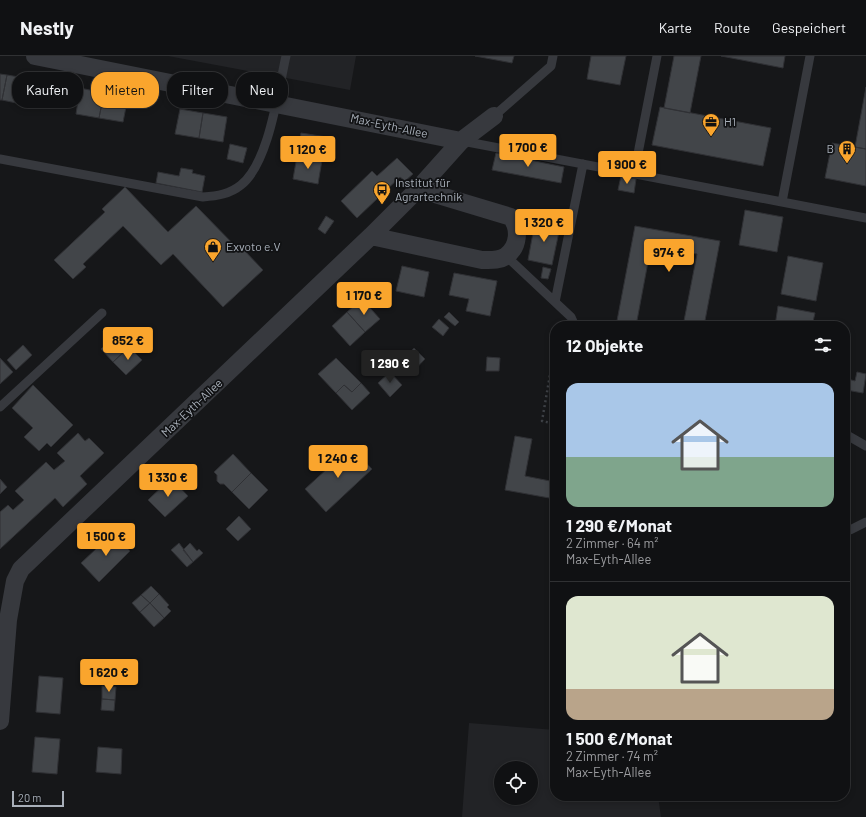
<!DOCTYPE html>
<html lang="de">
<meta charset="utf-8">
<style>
:root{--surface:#101113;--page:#191a1c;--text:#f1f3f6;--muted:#9c9da0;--line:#303133;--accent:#faa52d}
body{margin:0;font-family:Barlow,sans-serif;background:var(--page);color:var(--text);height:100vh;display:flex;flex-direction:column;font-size:15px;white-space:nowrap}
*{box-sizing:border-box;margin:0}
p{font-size:13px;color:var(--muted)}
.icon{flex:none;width:22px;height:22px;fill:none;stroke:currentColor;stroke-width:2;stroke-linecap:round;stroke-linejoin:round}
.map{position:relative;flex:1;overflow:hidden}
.side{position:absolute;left:550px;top:265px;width:300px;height:480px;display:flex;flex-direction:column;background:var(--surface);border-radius:16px;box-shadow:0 2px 6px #0003,0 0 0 1px var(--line)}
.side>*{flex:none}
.top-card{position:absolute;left:12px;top:16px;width:380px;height:36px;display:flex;gap:8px}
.tools{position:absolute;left:494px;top:705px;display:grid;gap:8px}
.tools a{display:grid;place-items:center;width:44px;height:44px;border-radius:50%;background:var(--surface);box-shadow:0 2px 6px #0003,0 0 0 1px var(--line);font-size:20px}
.scale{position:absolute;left:12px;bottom:10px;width:52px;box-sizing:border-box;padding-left:4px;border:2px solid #a8afb9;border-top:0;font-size:11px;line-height:14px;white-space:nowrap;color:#a8afb9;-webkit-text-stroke:3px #111214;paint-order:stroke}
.price{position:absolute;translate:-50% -34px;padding:0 9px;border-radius:4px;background:var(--accent);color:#111;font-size:13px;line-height:26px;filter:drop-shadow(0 1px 2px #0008)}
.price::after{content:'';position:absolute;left:50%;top:24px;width:12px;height:9px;margin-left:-6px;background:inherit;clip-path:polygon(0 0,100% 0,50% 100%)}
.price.active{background:#222;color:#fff}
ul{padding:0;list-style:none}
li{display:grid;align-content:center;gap:8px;height:212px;padding:0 16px}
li+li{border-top:1px solid var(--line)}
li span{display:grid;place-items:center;height:124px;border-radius:12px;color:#555}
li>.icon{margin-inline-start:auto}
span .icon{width:72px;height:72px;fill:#fffc;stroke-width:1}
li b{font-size:17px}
h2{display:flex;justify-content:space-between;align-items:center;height:48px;padding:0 16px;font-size:17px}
.pill{padding:0 14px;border-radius:16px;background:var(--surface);box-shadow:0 2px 6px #0003,0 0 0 1px var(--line);font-size:14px;line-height:36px}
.pill.active{background:var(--accent);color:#111}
header{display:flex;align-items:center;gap:24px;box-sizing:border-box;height:56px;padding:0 20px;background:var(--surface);border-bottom:1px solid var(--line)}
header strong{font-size:19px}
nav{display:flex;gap:22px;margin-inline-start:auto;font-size:14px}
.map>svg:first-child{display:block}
.built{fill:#222326;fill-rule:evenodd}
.building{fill:#424549;stroke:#303135}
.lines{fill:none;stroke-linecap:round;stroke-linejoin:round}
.path{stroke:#3d4045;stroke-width:2.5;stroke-dasharray:2 3;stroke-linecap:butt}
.service{stroke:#37393e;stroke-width:9}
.minor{stroke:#37393e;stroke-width:18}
.labels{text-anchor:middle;stroke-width:3.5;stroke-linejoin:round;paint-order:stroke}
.poi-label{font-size:12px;fill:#a8afb9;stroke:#111214;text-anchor:start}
.street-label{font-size:12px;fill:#a8afb9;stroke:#111214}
</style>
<header>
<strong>Nestly</strong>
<nav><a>Karte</a><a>Route</a><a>Gespeichert</a></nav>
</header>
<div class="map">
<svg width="866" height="761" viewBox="0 0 866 761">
<rect width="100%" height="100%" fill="#161719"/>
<!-- built -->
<path class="built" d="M168 0H356L350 34Z
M469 667 555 674V740H658L661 761H462ZM501 712H531V742H501Z"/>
<!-- building -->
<path class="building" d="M475 0H514L512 7Z
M591 0H626L620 29 587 23Z
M674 0H701L690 57 664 52Z
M721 0H785L783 12Z
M0 18 7 19 2 44H0Z
M7 19 31 23 26 49 2 44Z
M866 31V93L855 91Z
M80 32 104 37 99 62 76 58Z
M104 37 128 41 123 66 99 62Z
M660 51 771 72 763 110 652 89Z
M180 53 203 57 199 82 175 78Z
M203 57 227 61 223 86 199 82Z
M301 77 327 81 322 104 297 100Z
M832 87 866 93V130L825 122Z
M230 88 247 92 243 107 227 103Z
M496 97 564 111 561 127 492 114Z
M297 100 322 104 318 128 293 123Z
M397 102 413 118 405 125 400 121 357 162 341 145 372 115 377 120Z
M181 112 193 114 192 117 205 120 202 136 156 127 158 116 179 120Z
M621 120 636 123 634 137 618 134Z
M125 131 168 176 196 150 241 196 244 194 263 214 223 251 173 198 161 209 123 170 83 208 86 211 73 223 54 204 105 156 102 153Z
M745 154 783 161 777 196 739 189Z
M326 160 334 165 325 178 318 173Z
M535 166 560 171 552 209 528 204Z
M635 170 720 185 704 270H683L697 198 651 190 636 270H616Z
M788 200 823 207 816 245 781 238Z
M402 210 429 216 424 241 396 235Z
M543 211 551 213 548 223 541 222Z
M454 217 497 225 490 260 466 255 469 243 449 239Z
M362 243 380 263 365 276 347 256Z
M778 250 815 257 812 270H775Z
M347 256 365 276 350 290 332 270Z
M449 256 459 266 455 270 444 261Z
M439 263 449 272 443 280 432 271Z
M117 278 129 291 113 306 101 293Z
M23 289 32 299 16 314 7 304Z
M129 291 142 304 126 319 113 306Z
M414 292 425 303 409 320 398 309Z
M487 301 500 302 499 315H486Z
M0 302 13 316 0 328Z
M336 302 361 327 352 336 344 329 336 337 318 318Z
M390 316 402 329 390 341 378 327Z
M857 316 866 318 863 337 846 334 848 323 855 325Z
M361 327 370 337 352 354 336 337 344 329 352 336Z
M33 329 73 369 51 391 47 387 39 395 24 381 33 372 12 352Z
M78 377 85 385 89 382 104 397 80 420 87 428 63 451 55 442 0 493V456L8 449 13 454 24 444 15 435 46 406 54 414 65 405 57 397Z
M515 380 532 383 525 420 555 426V443L505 434Z
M351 391 372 413 326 456 305 433Z
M233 398 251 417 232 436 224 428H220L217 425V419L214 416Z
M251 417 268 434 249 453 232 436Z
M171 422 188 440 165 461 148 444Z
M0 423 7 431 0 438Z
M239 460 251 473 238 485 226 473Z
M113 477 130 495 99 526 81 507Z
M179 487 193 506 187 511 171 494Z
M190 487 197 495 199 493 203 497 193 506 183 494Z
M151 530 159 538 150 547 141 539Z
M159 538 169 549 167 551 171 555 164 562 150 547Z
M141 539 150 547 140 556 132 547Z
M150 547 164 562 154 571 140 556Z
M39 620 63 622 60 658 36 656Z
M102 630 116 631 115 644 102 643Z
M102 643 115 644 114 655 101 654Z
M35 681 60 683 57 718 32 716Z
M98 691 122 693 121 718 96 716Z"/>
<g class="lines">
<!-- path -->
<path class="path" d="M555 290 542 365 555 368"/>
<!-- service -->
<path class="service" d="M494 60 551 10 553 0
M462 85 782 146 810 0
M0 103 203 141C217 140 230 138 241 129 269 107 278 35 286 0
M634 118 657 0
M782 146 866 162
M506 200 571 261 575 270
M555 246 583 108
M0 351 102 257
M845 378 866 390
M845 473 850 474 866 466"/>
<!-- minor -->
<path class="minor" d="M35 0 461 85
M371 180 482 204C490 204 499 205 506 200 519 191 520 172 511 161L418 133
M0 665 8 564 15 525 21 513 371 180 418 133 461 85 494 60"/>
</g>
<!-- icons -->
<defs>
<symbol id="office-pin" viewBox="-11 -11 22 30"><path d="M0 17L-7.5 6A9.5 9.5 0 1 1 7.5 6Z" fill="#faa52d" stroke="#111214"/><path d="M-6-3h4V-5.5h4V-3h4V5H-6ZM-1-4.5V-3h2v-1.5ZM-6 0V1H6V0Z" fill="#111"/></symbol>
<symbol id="building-pin" viewBox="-11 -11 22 30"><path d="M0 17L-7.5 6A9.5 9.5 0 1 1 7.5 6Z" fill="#faa52d" stroke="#111214"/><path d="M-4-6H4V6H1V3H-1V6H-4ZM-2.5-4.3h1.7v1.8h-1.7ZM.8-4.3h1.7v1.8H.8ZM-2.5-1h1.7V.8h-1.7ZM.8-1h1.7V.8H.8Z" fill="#111"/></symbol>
<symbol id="bus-pin" viewBox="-11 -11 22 30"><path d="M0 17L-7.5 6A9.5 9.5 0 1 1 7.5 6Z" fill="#faa52d" stroke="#111214"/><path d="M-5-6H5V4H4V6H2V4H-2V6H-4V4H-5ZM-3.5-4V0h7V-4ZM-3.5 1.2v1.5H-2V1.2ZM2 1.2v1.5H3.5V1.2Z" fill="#111"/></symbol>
<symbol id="shop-pin" viewBox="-11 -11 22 30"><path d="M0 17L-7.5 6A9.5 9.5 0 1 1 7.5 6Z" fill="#faa52d" stroke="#111214"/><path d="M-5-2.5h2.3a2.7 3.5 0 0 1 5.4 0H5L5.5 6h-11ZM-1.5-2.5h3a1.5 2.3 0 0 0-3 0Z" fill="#111"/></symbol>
</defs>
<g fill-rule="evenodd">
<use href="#office-pin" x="701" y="56" width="20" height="27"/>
<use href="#building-pin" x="837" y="83" width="20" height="27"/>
<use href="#bus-pin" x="372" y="124" width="20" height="27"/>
<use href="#shop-pin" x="203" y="181" width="20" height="27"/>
</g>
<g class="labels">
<!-- poi labels -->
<g class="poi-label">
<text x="724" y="70">H1</text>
<text x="834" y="97" text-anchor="end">B</text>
<text x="395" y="131">Institut für<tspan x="395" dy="14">Agrartechnik</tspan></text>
<text x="226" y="195">Exvoto e.V</text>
</g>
<!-- street labels -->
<g class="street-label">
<text transform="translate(389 70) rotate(12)" y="4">Max-Eyth-Allee</text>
<text transform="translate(192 352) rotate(-43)" y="4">Max-Eyth-Allee</text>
</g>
</g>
</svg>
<div class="tools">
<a><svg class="icon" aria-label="locate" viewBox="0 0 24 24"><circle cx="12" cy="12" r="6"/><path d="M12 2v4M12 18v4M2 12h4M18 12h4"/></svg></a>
</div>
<div class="scale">20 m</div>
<b class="price" style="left:528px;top:112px">1 700 €</b>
<b class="price" style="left:308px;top:114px">1 120 €</b>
<b class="price" style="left:627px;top:129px">1 900 €</b>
<b class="price" style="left:544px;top:187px">1 320 €</b>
<b class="price" style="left:669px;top:217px">974 €</b>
<b class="price" style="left:364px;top:260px">1 170 €</b>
<b class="price" style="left:128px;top:305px">852 €</b>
<b class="price active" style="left:390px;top:328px">1 290 €</b>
<b class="price" style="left:338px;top:423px">1 240 €</b>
<b class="price" style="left:168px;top:442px">1 330 €</b>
<b class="price" style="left:106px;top:501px">1 500 €</b>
<b class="price" style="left:109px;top:637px">1 620 €</b>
<div class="top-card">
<a class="pill">Kaufen</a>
<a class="pill active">Mieten</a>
<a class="pill">Filter</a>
<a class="pill">Neu</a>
</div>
<section class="side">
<h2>12 Objekte<svg class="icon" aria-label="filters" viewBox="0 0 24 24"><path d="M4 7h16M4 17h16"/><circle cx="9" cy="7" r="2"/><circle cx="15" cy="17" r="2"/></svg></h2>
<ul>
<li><span style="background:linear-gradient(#a9c7e8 60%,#7fa58c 0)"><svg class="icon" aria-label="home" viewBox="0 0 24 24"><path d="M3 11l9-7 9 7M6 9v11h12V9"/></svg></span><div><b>1 290 €/Monat</b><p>2 Zimmer · 64 m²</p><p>Max-Eyth-Allee</p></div></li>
<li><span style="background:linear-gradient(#dfe7d0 75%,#b9a48a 0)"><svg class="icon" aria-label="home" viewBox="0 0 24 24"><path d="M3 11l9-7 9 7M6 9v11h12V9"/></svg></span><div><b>1 500 €/Monat</b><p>2 Zimmer · 74 m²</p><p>Max-Eyth-Allee</p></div></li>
</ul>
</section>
</div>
